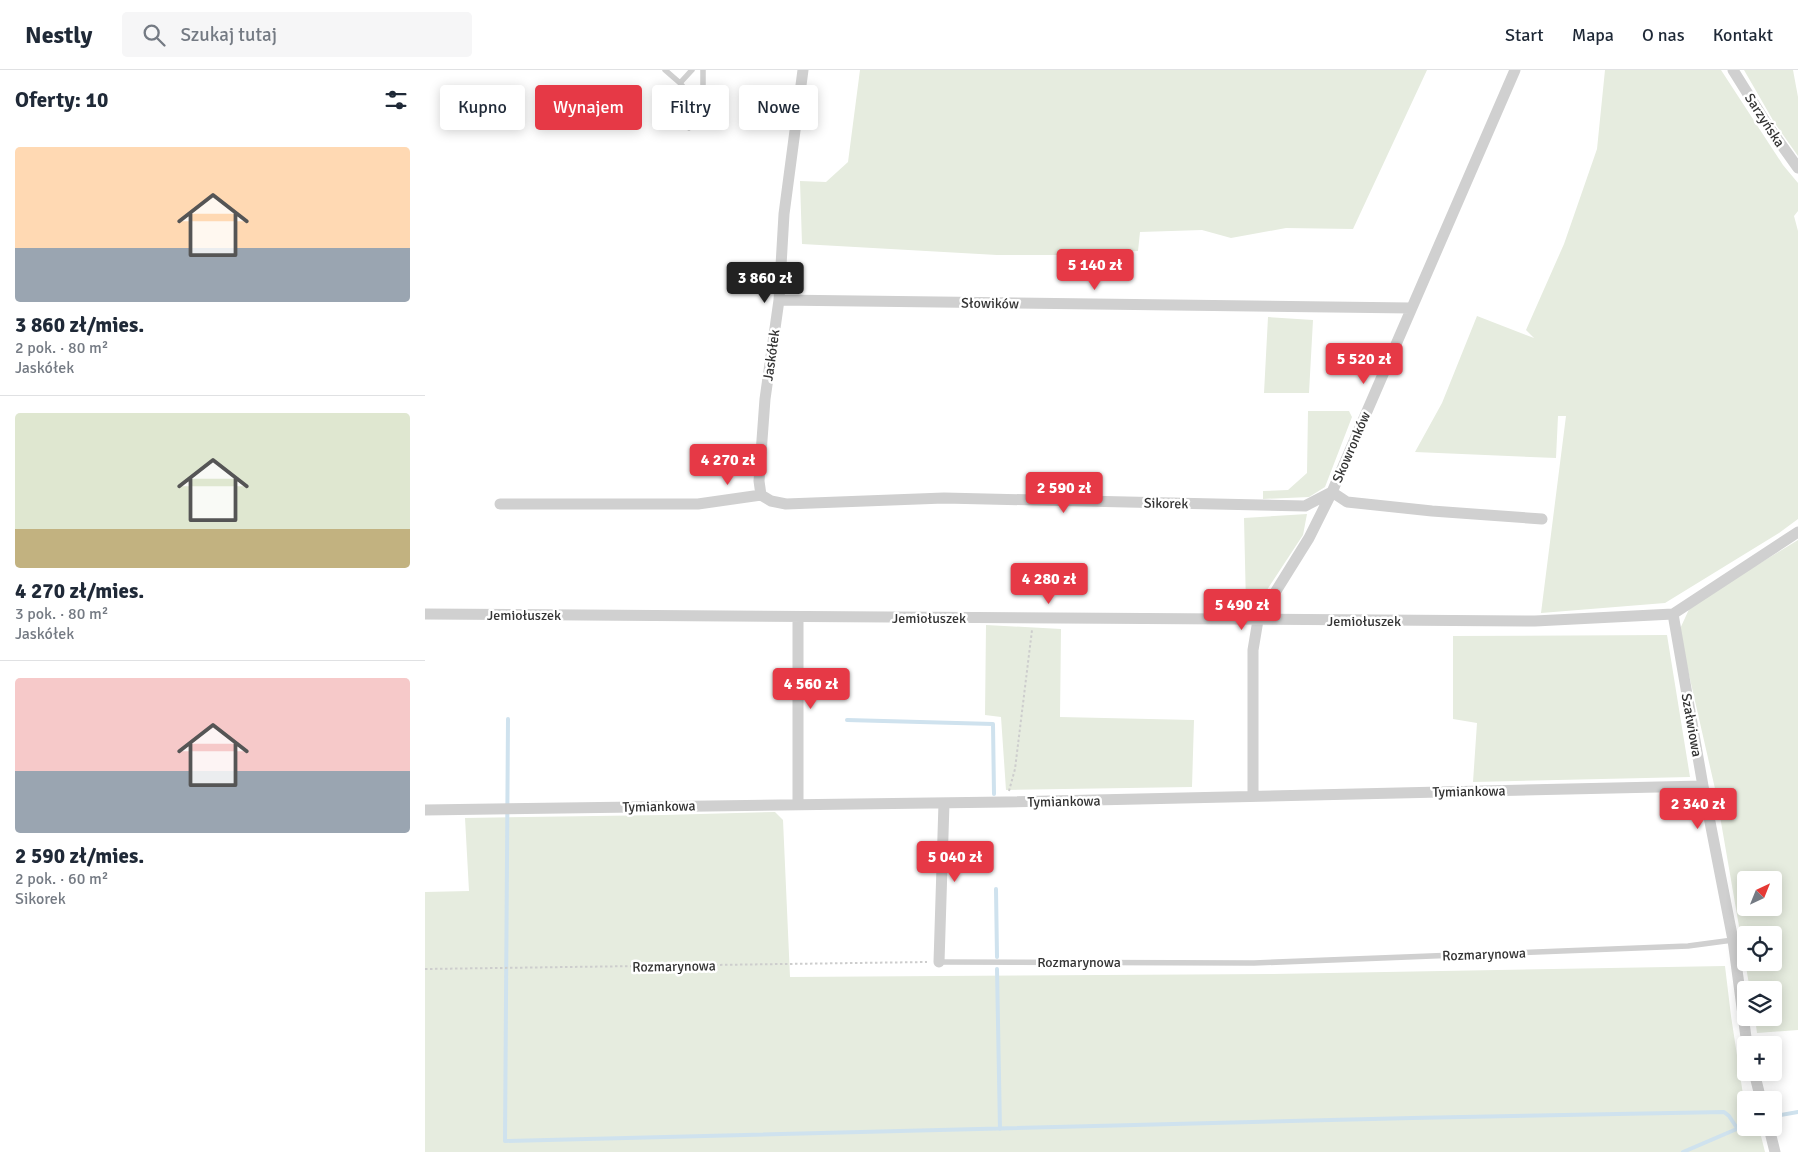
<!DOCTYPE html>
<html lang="pl">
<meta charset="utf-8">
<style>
:root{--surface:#fff;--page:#f6f6f7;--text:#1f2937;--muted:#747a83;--line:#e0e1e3;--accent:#e63946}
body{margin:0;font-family:Signika,sans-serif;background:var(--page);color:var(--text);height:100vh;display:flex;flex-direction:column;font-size:19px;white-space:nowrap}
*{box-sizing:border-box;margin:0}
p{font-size:16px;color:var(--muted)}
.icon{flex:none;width:28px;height:28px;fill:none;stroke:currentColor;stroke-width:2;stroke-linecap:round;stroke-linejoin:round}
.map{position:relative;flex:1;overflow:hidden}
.side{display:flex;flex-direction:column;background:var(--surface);width:425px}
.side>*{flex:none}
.guide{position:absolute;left:15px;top:15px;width:475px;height:45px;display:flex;gap:10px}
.needle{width:32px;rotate:43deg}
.tools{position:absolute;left:1312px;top:801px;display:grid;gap:10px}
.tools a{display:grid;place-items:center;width:45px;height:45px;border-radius:5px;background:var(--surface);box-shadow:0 2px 12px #0003;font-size:25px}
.price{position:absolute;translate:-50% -42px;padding:0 11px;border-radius:5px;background:var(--accent);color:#fff;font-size:16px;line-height:32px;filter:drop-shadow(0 1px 2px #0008)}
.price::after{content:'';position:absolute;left:50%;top:30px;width:15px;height:11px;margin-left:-8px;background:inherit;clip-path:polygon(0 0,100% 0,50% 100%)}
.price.on{background:#222;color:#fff}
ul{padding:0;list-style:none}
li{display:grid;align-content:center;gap:10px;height:265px;padding:0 15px}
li+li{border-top:1px solid var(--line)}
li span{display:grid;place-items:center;height:155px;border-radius:5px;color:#555}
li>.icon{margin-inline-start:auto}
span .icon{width:90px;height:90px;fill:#fffc;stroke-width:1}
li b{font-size:21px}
h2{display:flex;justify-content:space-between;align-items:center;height:60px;padding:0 15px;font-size:21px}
.chip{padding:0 18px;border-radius:5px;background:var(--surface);box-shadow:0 2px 12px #0003;font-size:18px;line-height:45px}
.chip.on{background:var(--accent);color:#fff}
header{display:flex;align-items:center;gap:30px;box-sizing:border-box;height:70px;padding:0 25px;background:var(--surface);border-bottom:1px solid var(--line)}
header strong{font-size:24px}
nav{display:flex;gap:28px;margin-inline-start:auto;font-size:18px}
.search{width:350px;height:45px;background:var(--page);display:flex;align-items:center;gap:12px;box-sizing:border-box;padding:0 18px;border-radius:5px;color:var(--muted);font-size:19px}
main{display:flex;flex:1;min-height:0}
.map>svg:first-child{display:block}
.green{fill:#e6ecdf;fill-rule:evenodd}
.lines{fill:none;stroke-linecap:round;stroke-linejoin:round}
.stream{stroke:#cfe2ee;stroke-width:4}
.path{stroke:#cdcdcd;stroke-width:2;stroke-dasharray:2.5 2.5;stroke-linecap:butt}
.lane{stroke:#d0d0d0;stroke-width:5.5}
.street{stroke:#d0d0d0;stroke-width:11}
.labels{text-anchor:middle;stroke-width:5;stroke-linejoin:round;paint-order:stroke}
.street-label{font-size:14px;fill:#333;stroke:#fff}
</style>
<header>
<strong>Nestly</strong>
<div class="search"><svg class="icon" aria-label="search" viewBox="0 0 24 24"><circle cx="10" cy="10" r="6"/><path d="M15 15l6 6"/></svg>Szukaj tutaj</div>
<nav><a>Start</a><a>Mapa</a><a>O nas</a><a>Kontakt</a></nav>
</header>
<main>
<section class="side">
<h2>Oferty: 10<svg class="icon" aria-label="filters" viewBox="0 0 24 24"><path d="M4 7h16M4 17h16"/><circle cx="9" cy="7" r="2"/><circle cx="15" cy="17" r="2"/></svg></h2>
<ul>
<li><span style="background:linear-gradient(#ffd9b3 65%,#9aa5b1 0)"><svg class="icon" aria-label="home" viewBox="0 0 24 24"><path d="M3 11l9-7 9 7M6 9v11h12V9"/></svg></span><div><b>3 860 zł/mies.</b><p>2 pok. · 80 m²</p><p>Jaskółek</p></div></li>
<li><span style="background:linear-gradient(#dfe7d0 75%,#c2b280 0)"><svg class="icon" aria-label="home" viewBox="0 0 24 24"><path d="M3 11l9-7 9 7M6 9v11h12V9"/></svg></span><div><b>4 270 zł/mies.</b><p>3 pok. · 80 m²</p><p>Jaskółek</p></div></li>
<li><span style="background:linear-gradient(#f6c9c9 60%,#9aa5b1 0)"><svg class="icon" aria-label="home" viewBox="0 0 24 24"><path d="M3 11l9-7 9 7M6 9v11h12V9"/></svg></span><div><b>2 590 zł/mies.</b><p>2 pok. · 60 m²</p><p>Sikorek</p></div></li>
</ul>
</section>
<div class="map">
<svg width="1373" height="1082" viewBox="0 0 1373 1082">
<rect width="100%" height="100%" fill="#fff"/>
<!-- green -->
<path class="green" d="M435 0H1002L928 159 861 158 806 168 777 160 715 162 713 181 653 185H572L377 174 375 111 401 112 423 92Z
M1180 0H1296L1358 95 1373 113V141L1369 146 1373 161V449L1354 463 1240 533 1116 543 1141 346H1133L1131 388 990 382 1017 333 1052 246 1109 268 1101 260 1139 174 1172 79Z
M1319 0H1368L1373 27V86L1349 52Z
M843 247 888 250 884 323H839Z
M883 341H924L927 347 900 417 884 427 838 429V421L863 420 882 403Z
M882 444 878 465 836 529 827 536H821L819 448Z
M1373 470V960L1332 963 1330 948H1349V920H1325L1291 723 1254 561 1266 535ZM1321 810H1349V838H1321ZM1321 865H1349V892H1321Z
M561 555 636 559 635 647 769 650 767 717 581 720 576 647 560 645Z
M1242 565 1265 707 1048 712 1052 653 1028 649V566Z
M350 742 358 750 365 907 848 904 1300 896 1306 946 1321 1044V1058H1334L1340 1082H0V822L44 821 40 748 239 745Z"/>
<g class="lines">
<!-- stream -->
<path class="stream" d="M83 649 80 1071 987 1048 1299 1042 1304 1046 1312 1058
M422 650 568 654 569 724
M571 819 572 887
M572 899 575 1059
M1350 1046 1373 1042
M1258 1082 1321 1055"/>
<!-- path -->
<path class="path" d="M584 721 590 699 607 560
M0 899 502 892"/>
<!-- lane -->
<path class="lane" d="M240 0 255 13 267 0
M255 13 278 42
M264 58 278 42V0
M514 892 829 893 1263 876 1308 870"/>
<!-- street -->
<path class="street" d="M378 0 359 144 354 230 340 329 334 411 336 425 346 431 361 434 519 428 880 436 907 422
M1090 0 907 422 922 432 1007 441 1117 449
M1308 0 1343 56 1373 98
M354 230 986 238
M75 434H273L336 425
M0 544 1110 551 1248 544 1373 462
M1248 544 1278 716 1308 870 1322 975
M373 547V734
M828 726V580L833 550 884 468 907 422
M0 740 580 732 1278 716
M514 892 519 733
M1329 1002 1336 1030
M1344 1058 1350 1082"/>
</g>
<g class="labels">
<!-- street labels -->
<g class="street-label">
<text transform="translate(1340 50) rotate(57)" y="5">Sarzyńska</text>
<text transform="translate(565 233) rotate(1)" y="5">Słowików</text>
<text transform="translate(346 285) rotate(-82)" y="5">Jaskółek</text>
<text transform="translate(926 377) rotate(-67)" y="5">Skowronków</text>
<text transform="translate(741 433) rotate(1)" y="5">Sikorek</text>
<text x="99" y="550">Jemiołuszek</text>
<text x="504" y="553">Jemiołuszek</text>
<text x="939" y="556">Jemiołuszek</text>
<text transform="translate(1267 655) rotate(80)" y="5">Szałwiowa</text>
<text transform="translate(1044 721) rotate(-1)" y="5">Tymiankowa</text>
<text transform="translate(639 731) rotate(-1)" y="5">Tymiankowa</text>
<text transform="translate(234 736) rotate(-1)" y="5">Tymiankowa</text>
<text transform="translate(1059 884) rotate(-2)" y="5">Rozmarynowa</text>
<text x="654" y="897">Rozmarynowa</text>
<text transform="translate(249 896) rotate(-1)" y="5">Rozmarynowa</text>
</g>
</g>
</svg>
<div class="tools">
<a><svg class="needle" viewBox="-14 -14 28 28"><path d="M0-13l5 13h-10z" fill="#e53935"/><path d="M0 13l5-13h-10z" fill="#747a83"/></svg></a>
<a><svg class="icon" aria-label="locate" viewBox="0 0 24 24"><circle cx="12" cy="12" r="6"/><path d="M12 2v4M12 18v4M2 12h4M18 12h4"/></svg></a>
<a><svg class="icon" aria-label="layers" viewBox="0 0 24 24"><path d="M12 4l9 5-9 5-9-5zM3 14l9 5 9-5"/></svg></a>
<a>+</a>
<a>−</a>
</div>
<b class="price" style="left:670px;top:221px">5 140 zł</b>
<b class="price on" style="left:340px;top:234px">3 860 zł</b>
<b class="price" style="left:939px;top:315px">5 520 zł</b>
<b class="price" style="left:303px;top:416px">4 270 zł</b>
<b class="price" style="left:639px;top:444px">2 590 zł</b>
<b class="price" style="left:624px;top:535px">4 280 zł</b>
<b class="price" style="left:817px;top:561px">5 490 zł</b>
<b class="price" style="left:386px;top:640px">4 560 zł</b>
<b class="price" style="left:1273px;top:760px">2 340 zł</b>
<b class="price" style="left:530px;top:813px">5 040 zł</b>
<div class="guide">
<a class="chip">Kupno</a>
<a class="chip on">Wynajem</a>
<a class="chip">Filtry</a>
<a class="chip">Nowe</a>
</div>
</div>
</main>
